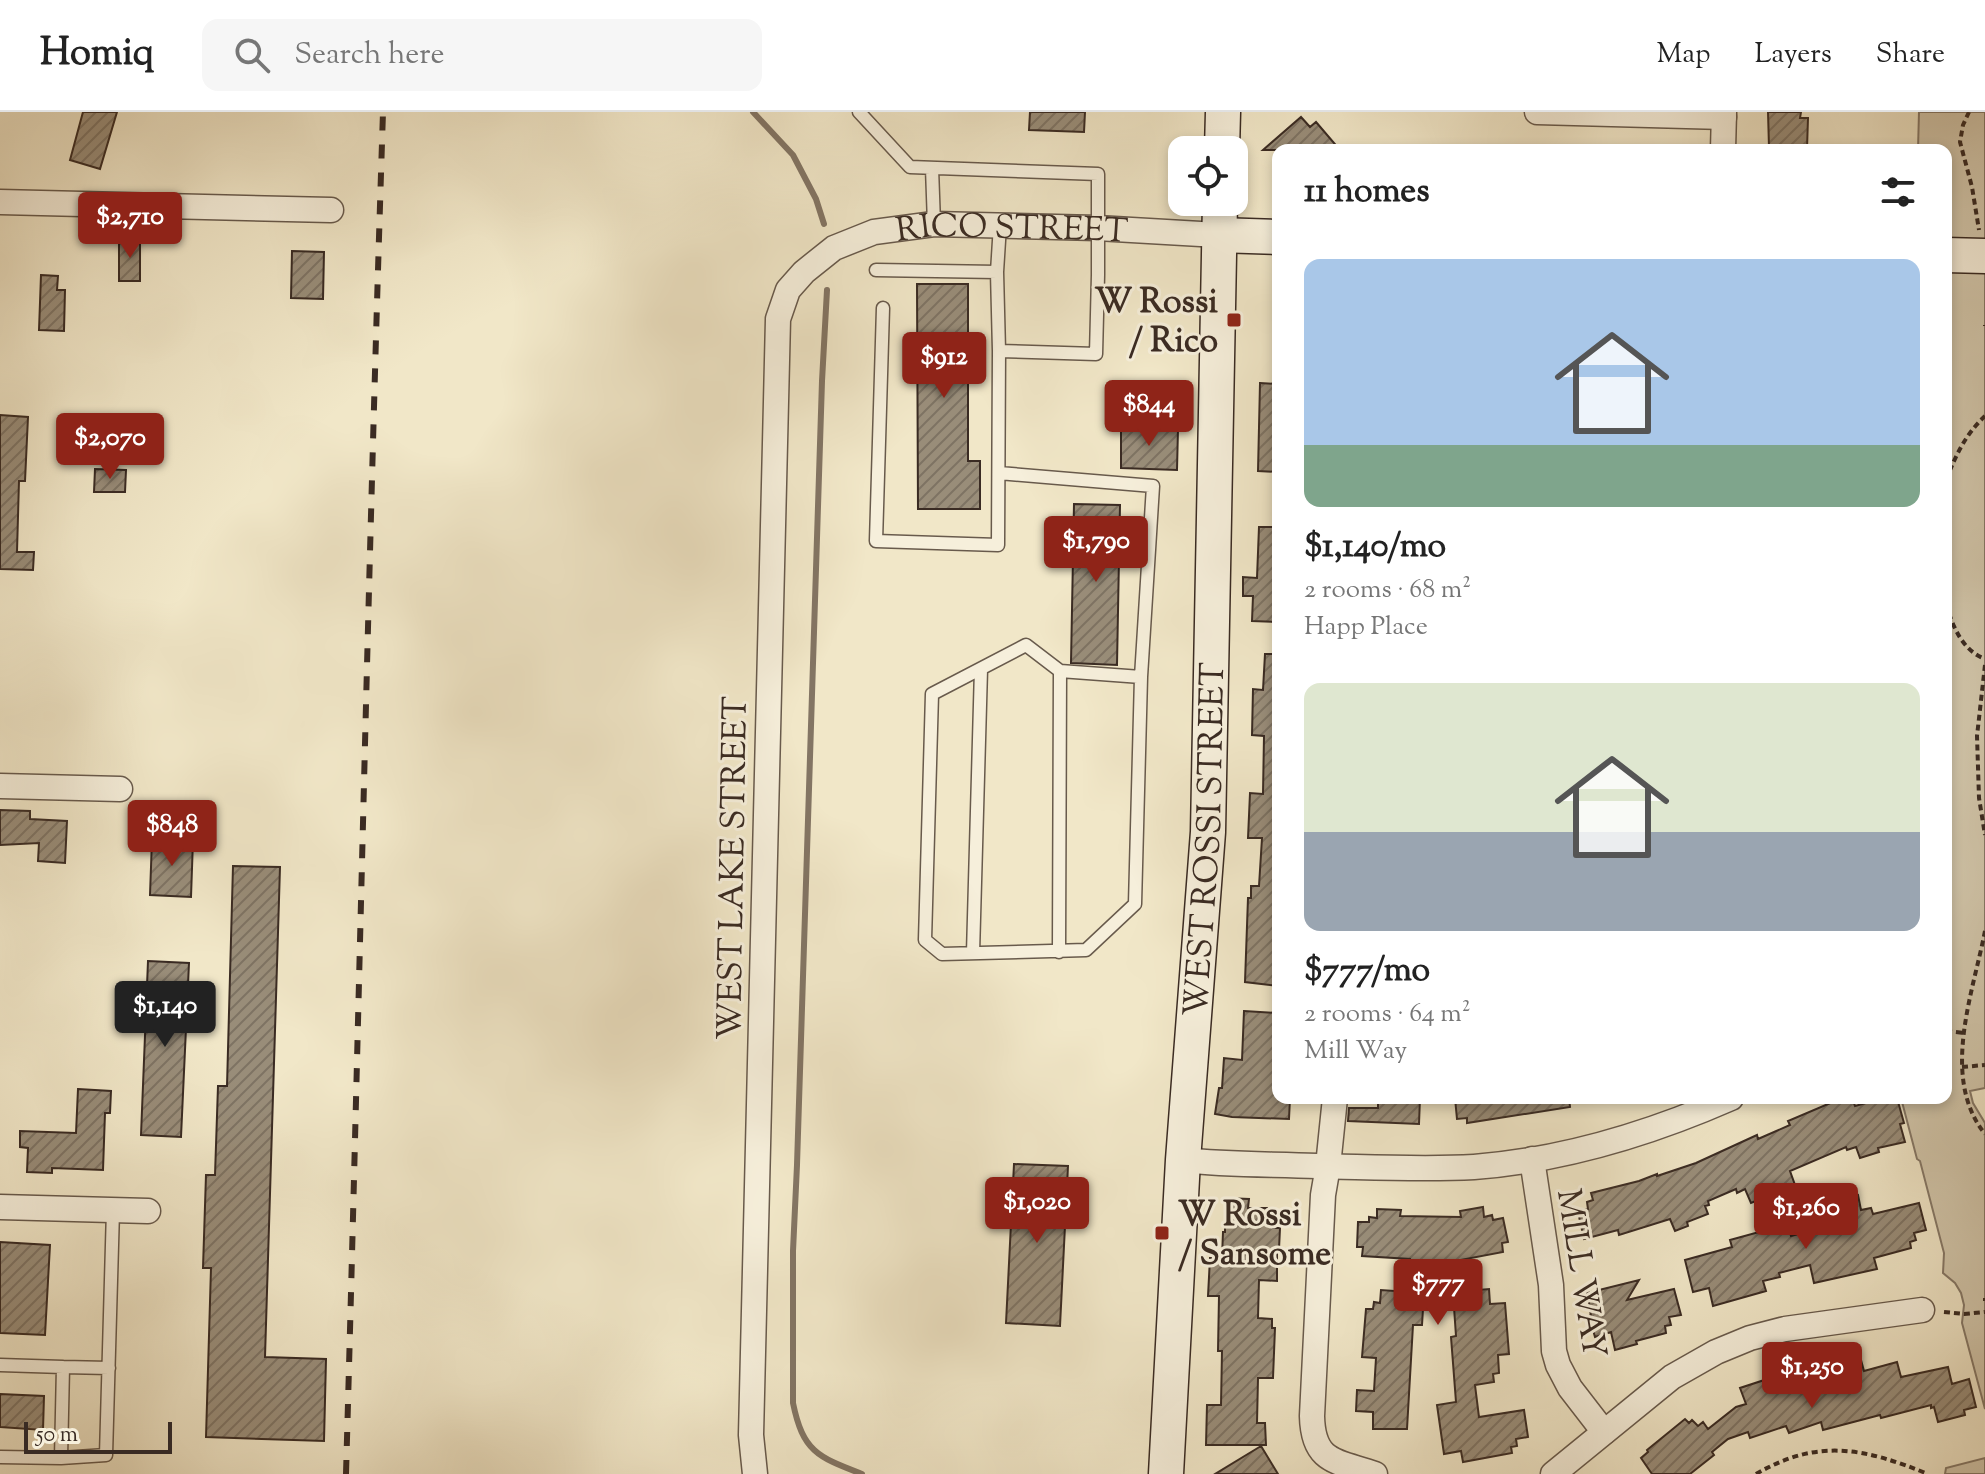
<!DOCTYPE html>
<meta charset="utf-8">
<style>
:root{--surface:#fff;--page:#f6f6f6;--text:#222;--muted:#767676;--line:#e0e0e0;--accent:#8f2418}
body{margin:0;font-family:"Sorts Mill Goudy",serif;background:var(--page);color:var(--text);height:100vh;display:flex;flex-direction:column;font-size:30px;white-space:nowrap}
*{box-sizing:border-box;margin:0}
p{font-size:26px;color:var(--muted)}
.icon{flex:none;width:44px;height:44px;fill:none;stroke:currentColor;stroke-width:2;stroke-linecap:round;stroke-linejoin:round}
.map{position:relative;flex:1;overflow:hidden}
.details{position:absolute;left:1272px;top:32px;width:680px;height:960px;display:flex;flex-direction:column;background:var(--surface);border-radius:16px;box-shadow:0 4px 12px #0003}
.details>*{flex:none}
.buttons{position:absolute;left:1168px;top:24px;display:grid;gap:16px}
.buttons a{display:grid;place-items:center;width:80px;height:80px;border-radius:16px;background:var(--surface);box-shadow:0 4px 12px #0003;font-size:40px}
.scale{position:absolute;left:24px;bottom:20px;width:148px;box-sizing:border-box;padding-left:8px;border:4px solid #3a2b23;border-top:0;font-size:22px;line-height:28px;white-space:nowrap;color:#3a2b23;-webkit-text-stroke:6px #f6efdb;paint-order:stroke}
.price{position:absolute;translate:-50% -68px;padding:0 18px;border-radius:8px;background:var(--accent);color:#fff;font-size:26px;line-height:52px;filter:drop-shadow(0 2px 4px #0008)}
.price::after{content:'';position:absolute;left:50%;top:48px;width:24px;height:18px;margin-left:-12px;background:inherit;clip-path:polygon(0 0,100% 0,50% 100%)}
.price.active{background:#222;color:#fff}
ul{padding:0;list-style:none}
li{display:grid;align-content:center;gap:16px;height:424px;padding:0 32px}
li span{display:grid;place-items:center;height:248px;border-radius:16px;color:#555}
li>.icon{margin-inline-start:auto}
span .icon{width:144px;height:144px;fill:#fffc;stroke-width:1}
li b{font-size:34px}
h2{display:flex;justify-content:space-between;align-items:center;height:96px;padding:0 32px;font-size:34px}
header{display:flex;align-items:center;gap:48px;box-sizing:border-box;height:112px;padding:0 40px;background:var(--surface);border-bottom:2px solid var(--line)}
header strong{font-size:38px}
nav{display:flex;gap:44px;margin-inline-start:auto;font-size:28px}
.search{width:560px;height:72px;background:var(--page);display:flex;align-items:center;gap:20px;box-sizing:border-box;padding:0 28px;border-radius:16px;color:var(--muted);font-size:30px}
.map>svg:first-child{display:block}
.green{fill:#d2c7ac;stroke:#867968;stroke-width:2}
.lines{fill:none;stroke-linecap:round;stroke-linejoin:round}
.stream{stroke:#837564;stroke-width:6}
.building{fill:url(#building-hatch);stroke:#3a2b23;stroke-width:2}
.lane-casing{stroke:#685a4c;stroke-width:15}
.street-casing{stroke:#685a4c;stroke-width:27}
.secondary-casing{stroke:#3a2b23;stroke-width:37}
.path{stroke:#3a2b23;stroke-width:4;stroke-dasharray:6 4;stroke-linecap:butt}
.lane{stroke:#f6efdb;stroke-width:12}
.street{stroke:#f6efdb;stroke-width:24}
.secondary{stroke:#f6efdb;stroke-width:34}
.rail{stroke:#3a2b23;stroke-width:6;stroke-dasharray:14 14;stroke-linecap:butt}
.poi-dot{fill:#8f2418;stroke:#f6efdb;stroke-width:3}
.labels{text-anchor:middle;stroke-width:6;stroke-linejoin:round;paint-order:stroke}
.street-label{font-size:34px;fill:#3a2b23;stroke:#f6efdb}
.poi-label{font-size:34px;font-weight:bold;fill:#3a2b23;stroke:#f6efdb;text-anchor:end}
</style>
<header>
<strong>Homiq</strong>
<div class="search"><svg class="icon" aria-label="search" viewBox="0 0 24 24"><circle cx="10" cy="10" r="6"/><path d="M15 15l6 6"/></svg>Search here</div>
<nav><a>Map</a><a>Layers</a><a>Share</a></nav>
</header>
<div class="map">
<svg width="1985" height="1362" viewBox="0 0 1985 1362">
<defs>
<pattern id="building-hatch" width="6" height="6" patternUnits="userSpaceOnUse" patternTransform="scale(2)"><rect width="6" height="6" fill="#998d79"/><path d="M-1 1l2-2M0 6l6-6M5 7l2-2" fill="none" stroke="#7e7363"/></pattern>
</defs>
<rect width="100%" height="100%" fill="#f1e7c8"/>
<filter id="stains"><feTurbulence type="fractalNoise" baseFrequency=".0025" numOctaves="4"/><feColorMatrix values="0 0 0 0 .2 0 0 0 0 .09 0 0 0 0 .02 0 0 0 .5 -.17"/></filter>
<radialGradient id="worn" r=".72"><stop offset=".6" stop-color="#630" stop-opacity="0"/><stop offset="1" stop-color="#630" stop-opacity=".3"/></radialGradient>
<!-- green -->
<path class="green" d="M1919 0H1985V976L1970 979 1973 991 1985 1011V1297L1962 1211 1964 1193 1961 1181 1955 1171 1943 1161 1944 1141 1920 1049 1917 1047 1901 986H1946V38H1918Z
M1985 1346V1362H1945L1946 1356Z"/>
<g class="lines">
<!-- stream -->
<path class="stream" d="M753 0 793 43 816 87 824 112
M827 178 822 269 797 1053 793 1139V1291C803 1340 818 1345 862 1362"/>
</g>
<!-- building -->
<path class="building" d="M83 0H117L100 57 70 48Z
M1030 0H1085L1084 20 1029 18Z
M1768 0H1801L1800 6H1808L1807 37 1769 35Z
M1301 5 1310 15 1316 10 1340 38H1263Z
M119 127H140V169H119Z
M292 139 324 140 323 187 291 186Z
M41 163 58 164 57 178H65L64 219 39 218Z
M917 172H968V349H980V397H918Z
M1260 271 1278 272V360L1258 359Z
M0 303 28 305 25 369H19L17 440H34L33 458 0 457Z
M1121 315 1178 317 1177 358 1121 356Z
M95 357 126 358 125 380H94Z
M1074 392 1120 393 1117 553 1071 551Z
M1259 415H1278V510L1252 509 1253 484H1243V465L1257 466Z
M1265 542H1278V874L1245 870 1248 786H1251V774H1259L1262 726H1248L1250 681 1263 682 1264 624 1252 623 1253 577 1263 578Z
M0 698 30 699V707L67 709 65 751 38 749 39 731 0 733Z
M152 727 193 728 191 785 150 783Z
M233 754 280 755 265 1245 326 1247 324 1329 206 1325 211 1156H203L206 1063H215L218 974H227Z
M148 849 189 851 181 1025 141 1023Z
M1244 899 1278 901V986H1290L1289 1007 1232 1005 1215 1002 1219 976H1222L1224 946 1242 948Z
M78 977 111 979 110 1001H105L103 1058 52 1056V1061L27 1060 28 1036 20 1035V1019L76 1021Z
M1378 986H1420L1419 1012 1348 1009 1349 996H1378Z
M1455 986H1569L1570 995 1467 1011V1006L1457 1007Z
M1849 986H1852L1855 994 1884 986H1897L1904 1011 1900 1012 1905 1030 1878 1036 1879 1040 1860 1046 1856 1035 1847 1038 1846 1035 1790 1059 1795 1073 1751 1091 1745 1077 1737 1081 1736 1077 1708 1089 1709 1093 1705 1094 1708 1102 1687 1110 1688 1114 1675 1119 1670 1107 1619 1123 1618 1118 1584 1127 1578 1100 1588 1097 1587 1090 1593 1088 1591 1081 1639 1069 1657 1062V1064L1696 1051 1757 1023 1758 1027 1790 1013 1788 1009 1835 989V990Z
M1014 1052 1068 1054 1060 1214 1006 1211Z
M1858 1083 1861 1098 1871 1096 1873 1102 1919 1091 1926 1118 1914 1121 1916 1128 1910 1130 1911 1136 1874 1146 1877 1157 1814 1171 1810 1153 1779 1161 1780 1165 1763 1169 1766 1179 1713 1194 1709 1176 1693 1180 1685 1148 1732 1135 1730 1128 1788 1112 1791 1124 1832 1113 1831 1107 1841 1105 1836 1088Z
M1225 1086 1249 1087 1248 1096H1267V1107L1273 1108V1116H1280L1279 1137H1277V1169L1259 1168 1258 1206 1272 1207V1216H1275L1273 1266H1258L1257 1311H1265L1266 1333H1206L1207 1293H1221L1222 1239H1218L1219 1184H1208L1210 1146H1222L1223 1120H1225Z
M1483 1095 1484 1105 1492 1103 1493 1108 1503 1106 1508 1130 1502 1131 1503 1140 1455 1149V1180L1489 1177 1490 1192 1505 1191 1509 1242 1498 1243 1499 1261 1493 1262 1494 1270 1475 1273 1479 1305 1524 1298 1528 1325 1516 1327 1517 1334 1511 1335 1512 1341 1463 1350 1461 1339 1444 1342 1437 1293 1456 1290 1451 1225 1456 1224 1453 1181H1424L1422 1213H1413L1407 1317H1373V1300L1356 1299 1357 1278 1374 1279 1376 1246 1362 1245 1366 1197H1373L1374 1190 1380 1191 1381 1178 1409 1180 1410 1147 1362 1144 1363 1135H1357L1358 1110H1369V1105L1377 1106V1097L1401 1098 1400 1104 1461 1105 1460 1099Z
M0 1130 50 1133 45 1223 0 1221Z
M1639 1168 1627 1188 1674 1177 1681 1203 1669 1205 1671 1213 1665 1214 1666 1221 1636 1229 1637 1232 1615 1238 1611 1220 1595 1225 1589 1204 1591 1203 1589 1196 1590 1195 1587 1181Z
M1861 1248 1864 1259 1897 1250 1901 1265 1948 1255 1952 1272 1969 1267 1976 1295 1964 1298 1965 1303 1938 1310 1934 1295 1931 1296V1293L1881 1306 1880 1303 1823 1318 1821 1310 1789 1321 1786 1314 1750 1326 1748 1320 1728 1327 1712 1340 1714 1343 1690 1362H1652L1641 1346 1648 1340 1647 1338 1685 1307 1689 1311 1692 1308 1698 1314 1703 1310 1708 1317 1736 1295 1746 1292 1740 1276 1792 1259 1797 1276 1843 1263 1841 1253Z
M0 1282 44 1284 43 1318 0 1315Z
M1261 1334 1278 1362H1215Z"/>
<g class="lines">
<defs>
<path id="lane" d="M859 0 910 55 1098 62V163L1096 242 999 239 997 160 1000 113
M932 56 934 112
M876 158 997 160
M883 196 876 429 998 433 999 239
M999 361 1153 374 1141 565 1135 792 1086 838 942 842 925 828 932 582 1026 533 1060 559 1059 840
M1060 559 1141 565
M973 841 981 557
M0 1253 63 1255 61 1346 0 1345
M63 1255 109 1256
M61 1346 106 1343 113 1098"/>
<g id="street">
<path d="M1537 0 1724 5"/>
<path d="M1723 38 1724 0"/>
<path d="M0 90 331 98"/>
<path d="M0 674 120 677"/>
<path d="M1335 986 1328 1054 1323 1083 1312 1304C1313 1352 1338 1349 1375 1362"/>
<path d="M1532 1047 1551 1173 1554 1239 1558 1253 1570 1276 1604 1320"/>
<path d="M1183 1048C1227 1053 1272 1052 1317 1054 1369 1055 1422 1058 1474 1055 1564 1048 1649 1022 1731 986"/>
<path d="M0 1095 148 1099"/>
<path id="s1" d="M755 1362 751 1323 778 207 788 178 804 160 834 136 874 120 934 112 1097 116 1218 123"/>
<path d="M1553 1362 1672 1265 1716 1240 1750 1226 1785 1217 1922 1198"/>
</g>
<g id="secondary">
<path d="M1222 38 1223 0"/>
<path d="M1218 123 1278 125"/>
<path d="M1946 143 1985 144"/>
<path id="s2" d="M1166 1362 1183 1048 1208 720 1220 90"/>
</g>
</defs>
<!-- lane casing -->
<use href="#lane" class="lane-casing"/>
<!-- street casing -->
<use href="#street" class="street-casing"/>
<!-- secondary casing -->
<use href="#secondary" class="secondary-casing"/>
<!-- path -->
<path class="path" d="M1969 0 1963 13 1960 30 1972 75 1979 118
M1985 213V214
M1946 368C1956 343 1965 323 1985 304
M1946 492C1953 515 1962 538 1985 547
M1985 553 1977 624 1979 686 1985 723
M1985 819C1973 881 1940 966 1985 1022
M1946 919 1964 921
M1962 955 1985 953
M1985 1186V1189
M1944 1200 1964 1202 1985 1200
M1756 1362C1818 1326 1864 1336 1928 1362"/>
<!-- lane -->
<use href="#lane" class="lane"/>
<!-- street -->
<use href="#street" class="street"/>
<!-- secondary -->
<use href="#secondary" class="secondary"/>
<!-- rail -->
<path class="rail" d="M346 1362C359 908 368 454 383 0"/>
</g>
<!-- markers -->
<g class="poi-dot">
<rect x="1226" y="200" width="16" height="16" rx="4"/>
<rect x="1154" y="1113" width="16" height="16" rx="4"/>
</g>
<g class="labels">
<!-- street labels -->
<g class="street-label">
<text dy="12" stroke="none"><textPath href="#s1" startOffset="1430">RICO STREET</textPath></text>
<text dy="12" stroke="none"><textPath href="#s2" startOffset="636">WEST ROSSI STREET</textPath></text>
<text transform="translate(731 756) rotate(-89)" y="12">WEST LAKE STREET</text>
<text transform="translate(1583 1161) rotate(81)" y="12">MILL WAY</text>
</g>
<!-- poi labels -->
<g class="poi-label">
<text x="1218" y="200">W Rossi<tspan x="1218" dy="39">/ Rico</tspan></text>
<text x="1178" y="1113" text-anchor="start">W Rossi<tspan x="1178" dy="39">/ Sansome</tspan></text>
</g>
</g>
<rect width="100%" height="100%" filter="url(#stains)"/>
<rect width="100%" height="100%" fill="url(#worn)"/>
</svg>
<div class="buttons">
<a><svg class="icon" aria-label="locate" viewBox="0 0 24 24"><circle cx="12" cy="12" r="6"/><path d="M12 2v4M12 18v4M2 12h4M18 12h4"/></svg></a>
</div>
<div class="scale">50 m</div>
<b class="price" style="left:130px;top:148px">$2,710</b>
<b class="price" style="left:944px;top:288px">$912</b>
<b class="price" style="left:1149px;top:336px">$844</b>
<b class="price" style="left:110px;top:369px">$2,070</b>
<b class="price" style="left:1096px;top:472px">$1,790</b>
<b class="price" style="left:172px;top:756px">$848</b>
<b class="price active" style="left:165px;top:937px">$1,140</b>
<b class="price" style="left:1037px;top:1133px">$1,020</b>
<b class="price" style="left:1806px;top:1139px">$1,260</b>
<b class="price" style="left:1438px;top:1215px">$777</b>
<b class="price" style="left:1812px;top:1298px">$1,250</b>
<section class="details">
<h2>11 homes<svg class="icon" aria-label="filters" viewBox="0 0 24 24"><path d="M4 7h16M4 17h16"/><circle cx="9" cy="7" r="2"/><circle cx="15" cy="17" r="2"/></svg></h2>
<ul>
<li><span style="background:linear-gradient(#a9c7e8 75%,#7fa58c 0)"><svg class="icon" aria-label="home" viewBox="0 0 24 24"><path d="M3 11l9-7 9 7M6 9v11h12V9"/></svg></span><div><b>$1,140/mo</b><p>2 rooms · 68 m²</p><p>Happ Place</p></div></li>
<li><span style="background:linear-gradient(#dfe7d0 60%,#9aa5b1 0)"><svg class="icon" aria-label="home" viewBox="0 0 24 24"><path d="M3 11l9-7 9 7M6 9v11h12V9"/></svg></span><div><b>$777/mo</b><p>2 rooms · 64 m²</p><p>Mill Way</p></div></li>
</ul>
</section>
</div>
